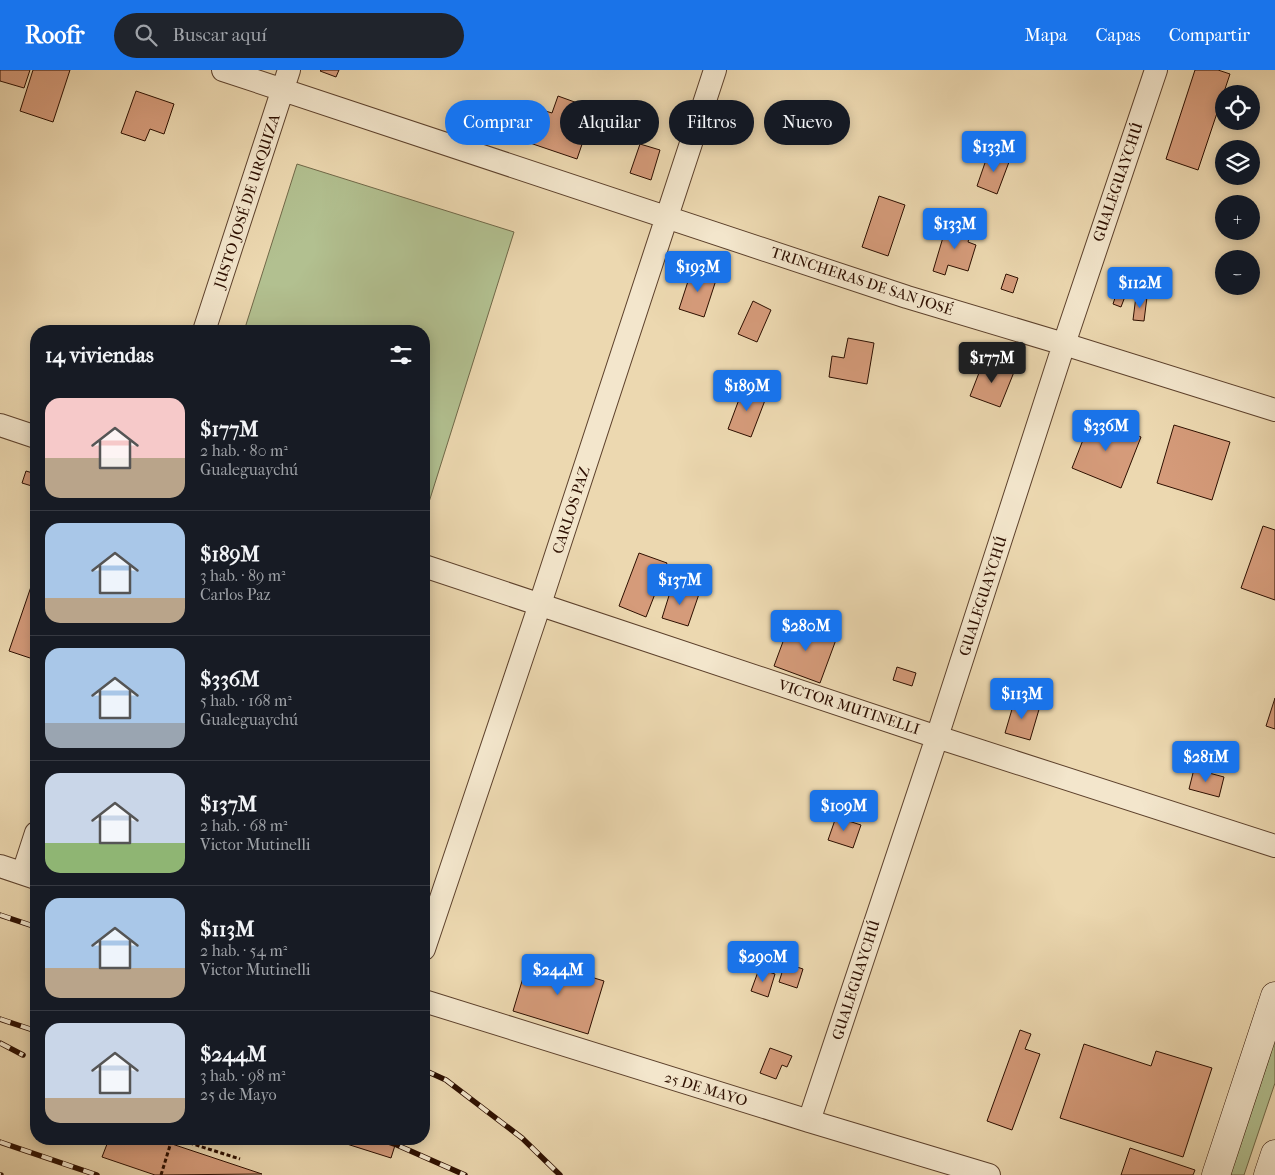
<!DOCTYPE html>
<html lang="es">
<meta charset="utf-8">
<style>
:root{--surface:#171b24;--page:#20242c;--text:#f1f3f6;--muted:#9ea1a6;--line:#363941;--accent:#1a73e8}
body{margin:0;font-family:"IM FELL French Canon",serif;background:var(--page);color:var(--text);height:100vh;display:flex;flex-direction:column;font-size:19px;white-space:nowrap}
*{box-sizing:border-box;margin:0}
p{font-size:16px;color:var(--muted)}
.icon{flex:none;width:28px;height:28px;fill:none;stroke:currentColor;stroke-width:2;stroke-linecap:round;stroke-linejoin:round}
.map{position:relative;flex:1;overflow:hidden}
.sheet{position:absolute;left:30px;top:255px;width:400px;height:820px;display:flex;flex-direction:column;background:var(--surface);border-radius:20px;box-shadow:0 2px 12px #0003}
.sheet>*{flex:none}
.guide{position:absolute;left:445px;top:30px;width:475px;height:45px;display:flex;gap:10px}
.tools{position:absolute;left:1215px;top:15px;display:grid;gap:10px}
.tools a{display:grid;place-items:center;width:45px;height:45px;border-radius:50%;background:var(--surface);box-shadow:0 2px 12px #0003;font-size:25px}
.price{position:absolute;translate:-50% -42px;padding:0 11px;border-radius:5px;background:var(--accent);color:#fff;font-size:16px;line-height:32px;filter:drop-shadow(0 1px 2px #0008)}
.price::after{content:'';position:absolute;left:50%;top:30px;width:15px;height:11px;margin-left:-8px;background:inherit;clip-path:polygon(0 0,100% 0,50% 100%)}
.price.current{background:#222;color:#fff}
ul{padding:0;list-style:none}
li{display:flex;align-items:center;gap:15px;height:125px;padding:0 15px}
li+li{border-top:1px solid var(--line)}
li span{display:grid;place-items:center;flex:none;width:140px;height:100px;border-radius:15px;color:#555}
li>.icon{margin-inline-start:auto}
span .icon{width:60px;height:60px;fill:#fffc;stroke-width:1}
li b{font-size:21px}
h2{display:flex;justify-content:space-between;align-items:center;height:60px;padding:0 15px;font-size:21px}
.tag{padding:0 18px;border-radius:22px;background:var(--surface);box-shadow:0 2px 12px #0003;font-size:18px;line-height:45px}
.tag.current{background:var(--accent);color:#fff}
header{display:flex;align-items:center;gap:30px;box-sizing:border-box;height:70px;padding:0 25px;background:var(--accent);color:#fff}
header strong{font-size:24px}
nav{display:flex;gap:28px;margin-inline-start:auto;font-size:18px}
.search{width:350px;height:45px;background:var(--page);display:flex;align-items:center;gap:12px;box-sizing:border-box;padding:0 18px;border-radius:28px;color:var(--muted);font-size:19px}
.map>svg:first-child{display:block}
.green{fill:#b2c090;stroke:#706848}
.building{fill:#d59b7a;stroke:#2d0f00}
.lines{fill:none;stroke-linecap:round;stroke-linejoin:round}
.minor-casing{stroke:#5d412c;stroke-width:24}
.secondary-casing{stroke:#2d0f00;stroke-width:29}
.path{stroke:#2d0f00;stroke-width:3;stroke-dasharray:4 2.5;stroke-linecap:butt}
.minor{stroke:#f3e6cc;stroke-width:22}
.secondary{stroke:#f3e6cc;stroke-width:28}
.rail-casing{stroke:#2d0f00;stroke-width:5.5}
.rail{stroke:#f3e6cc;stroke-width:4;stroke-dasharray:11;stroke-linecap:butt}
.labels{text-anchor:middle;stroke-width:4;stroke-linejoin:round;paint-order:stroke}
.street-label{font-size:15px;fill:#2d0f00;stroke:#f3e6cc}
</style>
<header>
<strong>Roofr</strong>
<div class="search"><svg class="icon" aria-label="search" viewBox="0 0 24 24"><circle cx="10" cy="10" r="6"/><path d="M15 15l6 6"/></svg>Buscar aquí</div>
<nav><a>Mapa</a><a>Capas</a><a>Compartir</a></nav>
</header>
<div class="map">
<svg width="1275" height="1105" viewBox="0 0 1275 1105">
<rect width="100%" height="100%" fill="#ecd8b0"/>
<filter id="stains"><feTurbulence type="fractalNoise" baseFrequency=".004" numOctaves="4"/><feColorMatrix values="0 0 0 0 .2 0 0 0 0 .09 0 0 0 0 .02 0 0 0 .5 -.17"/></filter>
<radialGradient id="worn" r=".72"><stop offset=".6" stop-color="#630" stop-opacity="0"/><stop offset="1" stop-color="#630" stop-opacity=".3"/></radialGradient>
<!-- green -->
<path class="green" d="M297 94 514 162 424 448V261H244Z
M1275 951V1013L1244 1105H1223Z"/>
<!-- building -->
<path class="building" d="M0 0H30L24 18 0 11Z
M33 0H70L53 52 20 41Z
M321 0H339L336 7 320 1Z
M1195 0H1218L1230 4 1198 100 1166 89Z
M136 21 174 34 164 64 150 59 145 71 121 63Z
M558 26 594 39 577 89 527 72 539 39 552 43Z
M640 74 660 80 651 110 630 103Z
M1003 81 1012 84 997 124 977 116 987 87 999 92Z
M879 126 905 135 888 186 862 177Z
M947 154 971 161 968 172 976 175 968 201 948 195 945 205 933 201Z
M692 199 717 207 704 247 679 239Z
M1006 204 1018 208 1013 223 1001 219Z
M1120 213 1129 216 1121 237 1113 234Z
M1136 226 1147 227 1144 251 1133 250Z
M753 231 771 240 757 272 738 264Z
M848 268 874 273 867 314 829 307 832 286 844 288Z
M984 290 1014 302 1000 337 970 326Z
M744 316 767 325 751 367 728 359Z
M1092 347 1141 367 1121 418 1072 398Z
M1174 355 1230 372 1212 430 1157 413Z
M26 401 36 404V425L33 424 35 417 22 413Z
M1263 456 1275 460V530L1241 518Z
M639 483 667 493 646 547 619 536Z
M36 502V590L9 581Z
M672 516 699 524 688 556 662 548Z
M791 550 837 567 820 613 774 596Z
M897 597 916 603 912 616 893 610Z
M1275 628V659L1266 656Z
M1015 629 1040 636 1030 670 1005 663Z
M1194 699 1224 707 1219 727 1189 719Z
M836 747 861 755 853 778 828 770Z
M529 888 604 911 588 964 513 941Z
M785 893 803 899 797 918 779 912Z
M759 899 775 904 768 927 751 921Z
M1020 960 1031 964 1025 979 1040 984 1012 1060 987 1051Z
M1084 974 1151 996 1156 981 1212 998 1183 1087 1060 1048Z
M770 978 792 986 787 997 782 995 776 1009 760 1003Z
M109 1069H157L262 1104 155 1105 102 1087Z
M331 1069H397L391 1088Z
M1130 1078 1195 1100 1193 1105H1121Z"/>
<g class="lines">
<defs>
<path id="minor" d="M223 0 907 227 1064 274 1275 340
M204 261 289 0
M0 355 36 367
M424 496 937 667 1275 776
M0 796 36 808
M23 803 36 763
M424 879 540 534 715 0
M424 931 809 1051 989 1105
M809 1051 937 667 1064 274 1156 0"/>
<path id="secondary" d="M1216 1105 1275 926
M1268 1105 1275 1084"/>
</defs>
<!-- minor casing -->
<use href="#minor" class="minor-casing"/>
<!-- secondary casing -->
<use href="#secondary" class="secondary-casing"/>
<!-- path -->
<path class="path" d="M177 1069 240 1089
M161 1105 172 1069"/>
<!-- minor -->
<use href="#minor" class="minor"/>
<!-- secondary -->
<use href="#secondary" class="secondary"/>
<defs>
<path id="rail" d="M0 845 36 857
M0 949 36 961
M0 973 23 985
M424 1000 446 1010 522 1068 560 1105
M379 1069 397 1075 465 1105
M0 1072 97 1105
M0 1105H1"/>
</defs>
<!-- rail casing -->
<use href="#rail" class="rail-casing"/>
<!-- rail -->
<use href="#rail" class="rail"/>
</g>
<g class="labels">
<!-- street labels -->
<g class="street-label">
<text transform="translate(1118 112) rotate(-71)" y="5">GUALEGUAYCHÚ</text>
<text transform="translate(247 131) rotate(-72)" y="5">JUSTO JOSÉ DE URQUIZA</text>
<text transform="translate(862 211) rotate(18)" y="5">TRINCHERAS DE SAN JOSÉ</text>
<text transform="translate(571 440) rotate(-72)" y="5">CARLOS PAZ</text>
<text transform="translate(983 526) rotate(-72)" y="5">GUALEGUAYCHÚ</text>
<text transform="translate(849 637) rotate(18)" y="5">VICTOR MUTINELLI</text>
<text transform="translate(856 910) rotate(-72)" y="5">GUALEGUAYCHÚ</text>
<text transform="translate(706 1019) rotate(17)" y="5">25 DE MAYO</text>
</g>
</g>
<rect width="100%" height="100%" filter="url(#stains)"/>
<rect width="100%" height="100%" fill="url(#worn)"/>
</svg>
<div class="tools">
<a><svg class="icon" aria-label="locate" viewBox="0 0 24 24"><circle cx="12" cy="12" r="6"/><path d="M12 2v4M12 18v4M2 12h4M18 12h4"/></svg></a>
<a><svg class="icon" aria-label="layers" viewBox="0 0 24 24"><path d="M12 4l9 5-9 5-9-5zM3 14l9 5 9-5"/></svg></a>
<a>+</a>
<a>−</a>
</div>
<b class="price" style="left:994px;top:103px">$133M</b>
<b class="price" style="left:955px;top:180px">$133M</b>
<b class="price" style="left:698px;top:223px">$193M</b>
<b class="price" style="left:1140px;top:239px">$112M</b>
<b class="price current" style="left:992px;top:314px">$177M</b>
<b class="price" style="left:747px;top:342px">$189M</b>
<b class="price" style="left:1106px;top:382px">$336M</b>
<b class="price" style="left:680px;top:536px">$137M</b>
<b class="price" style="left:806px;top:582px">$280M</b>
<b class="price" style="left:1022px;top:650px">$113M</b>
<b class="price" style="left:1206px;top:713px">$281M</b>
<b class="price" style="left:844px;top:762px">$109M</b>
<b class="price" style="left:763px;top:913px">$290M</b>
<b class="price" style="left:558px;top:926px">$244M</b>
<div class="guide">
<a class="tag current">Comprar</a>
<a class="tag">Alquilar</a>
<a class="tag">Filtros</a>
<a class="tag">Nuevo</a>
</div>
<section class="sheet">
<h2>14 viviendas<svg class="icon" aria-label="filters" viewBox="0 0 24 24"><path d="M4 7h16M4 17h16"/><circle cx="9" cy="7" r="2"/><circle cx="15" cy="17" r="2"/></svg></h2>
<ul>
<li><span style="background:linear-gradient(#f6c9c9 60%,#b9a48a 0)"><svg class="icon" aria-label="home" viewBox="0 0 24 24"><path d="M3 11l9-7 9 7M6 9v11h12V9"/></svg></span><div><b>$177M</b><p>2 hab. · 80 m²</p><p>Gualeguaychú</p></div></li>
<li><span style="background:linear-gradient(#a9c7e8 75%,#b9a48a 0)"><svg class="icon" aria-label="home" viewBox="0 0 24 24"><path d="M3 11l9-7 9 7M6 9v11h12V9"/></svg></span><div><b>$189M</b><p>3 hab. · 89 m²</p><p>Carlos Paz</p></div></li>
<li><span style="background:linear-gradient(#a9c7e8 75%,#9aa5b1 0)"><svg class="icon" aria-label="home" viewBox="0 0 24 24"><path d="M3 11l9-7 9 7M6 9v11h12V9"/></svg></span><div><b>$336M</b><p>5 hab. · 168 m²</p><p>Gualeguaychú</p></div></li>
<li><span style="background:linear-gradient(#c9d6e8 70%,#8fb573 0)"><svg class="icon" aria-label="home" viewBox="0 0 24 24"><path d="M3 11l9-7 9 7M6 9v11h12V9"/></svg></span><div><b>$137M</b><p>2 hab. · 68 m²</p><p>Victor Mutinelli</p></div></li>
<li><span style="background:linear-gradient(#a9c7e8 70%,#b9a48a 0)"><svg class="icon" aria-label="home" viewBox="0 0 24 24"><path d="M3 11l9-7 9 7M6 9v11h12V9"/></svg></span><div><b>$113M</b><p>2 hab. · 54 m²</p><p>Victor Mutinelli</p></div></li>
<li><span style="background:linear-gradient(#c9d6e8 75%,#b9a48a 0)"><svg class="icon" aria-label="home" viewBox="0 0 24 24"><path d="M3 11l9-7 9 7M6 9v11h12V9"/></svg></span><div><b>$244M</b><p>3 hab. · 98 m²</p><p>25 de Mayo</p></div></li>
</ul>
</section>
</div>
